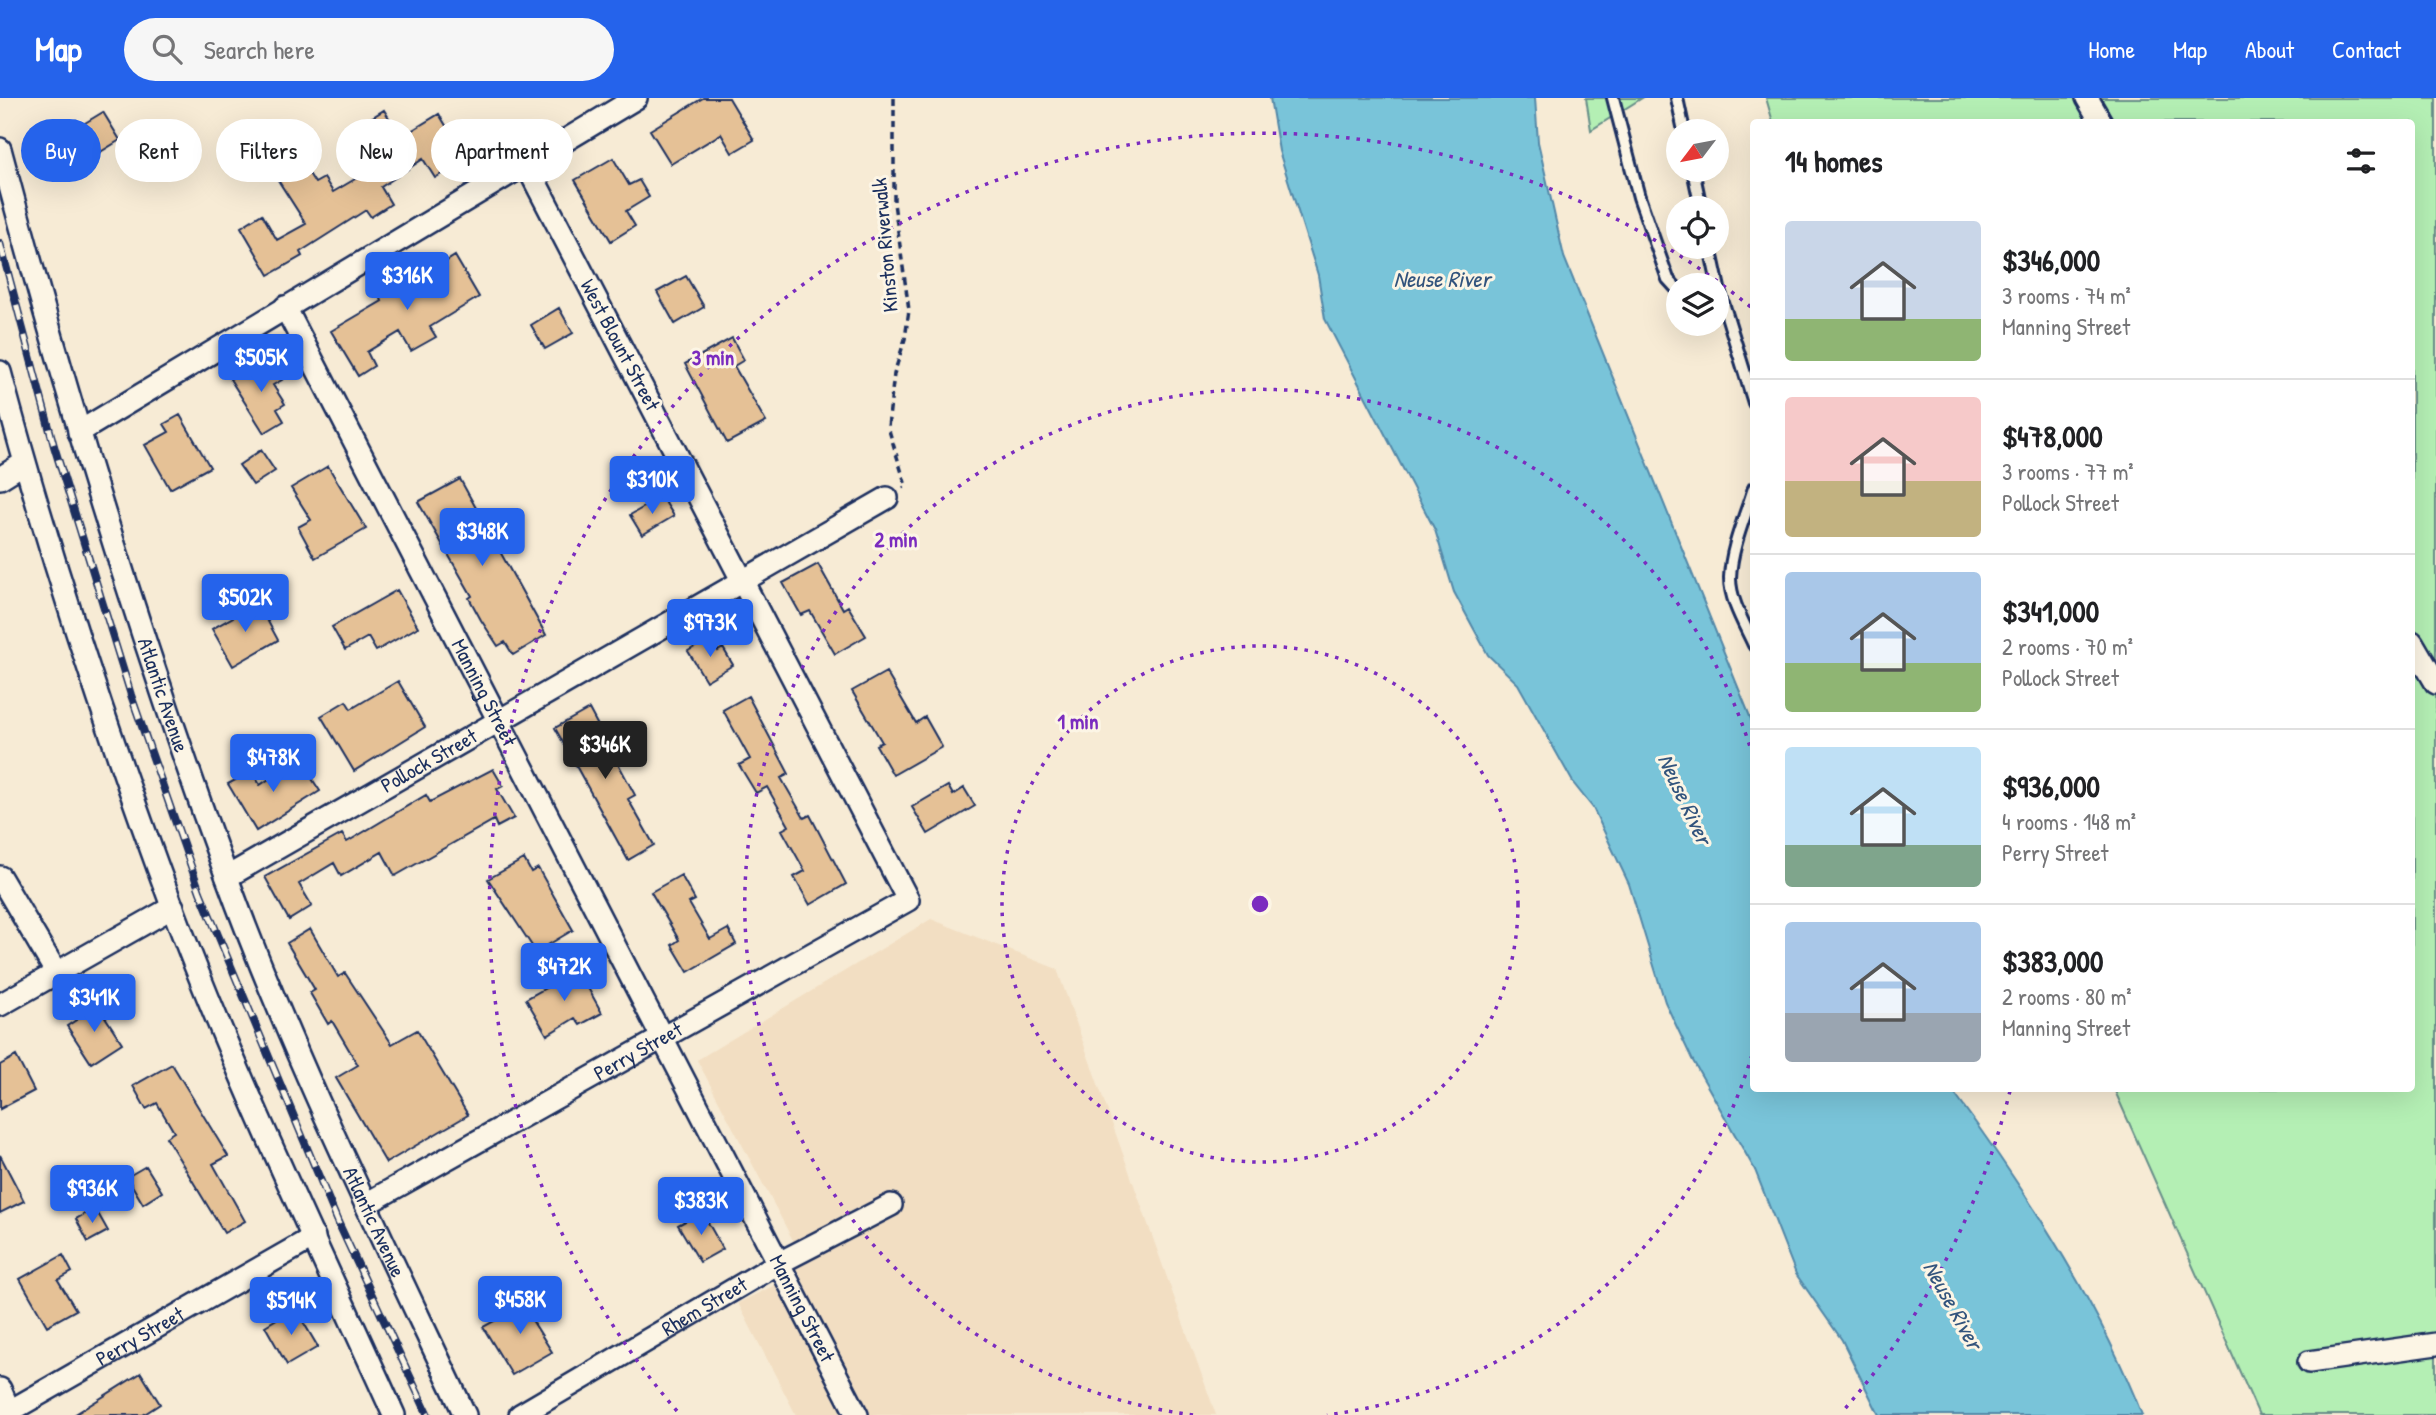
<!DOCTYPE html>
<meta charset="utf-8">
<style>
:root{--surface:#fff;--page:#f6f6f6;--text:#202124;--muted:#757577;--line:#e0e0e0;--accent:#2563eb}
body{margin:0;font-family:"Patrick Hand",sans-serif;background:var(--page);color:var(--text);height:100vh;display:flex;flex-direction:column;font-size:26px;white-space:nowrap}
*{box-sizing:border-box;margin:0}
p{font-size:23px;color:var(--muted)}
.icon{flex:none;width:38px;height:38px;fill:none;stroke:currentColor;stroke-width:2;stroke-linecap:round;stroke-linejoin:round}
.map{position:relative;flex:1;overflow:hidden}
.drawer{position:absolute;left:1750px;top:21px;width:665px;height:973px;display:flex;flex-direction:column;background:var(--surface);border-radius:7px;box-shadow:0 7px 28px #0002}
.drawer>*{flex:none}
.top-card{position:absolute;left:21px;top:21px;width:665px;height:63px;display:flex;gap:14px}
.needle{width:46px;rotate:238deg}
.tools{position:absolute;left:1666px;top:21px;display:grid;gap:14px}
.tools a{display:grid;place-items:center;width:63px;height:63px;border-radius:50%;background:var(--surface);box-shadow:0 7px 28px #0002;font-size:35px}
.price{position:absolute;translate:-50% -60px;padding:0 16px;border-radius:7px;background:var(--accent);color:#fff;font-size:23px;line-height:46px;filter:drop-shadow(0 2px 4px #0008)}
.price::after{content:'';position:absolute;left:50%;top:42px;width:21px;height:16px;margin-left:-10px;background:inherit;clip-path:polygon(0 0,100% 0,50% 100%)}
.price.current{background:#222;color:#fff}
ul{padding:0;list-style:none}
li{display:flex;align-items:center;gap:21px;height:175px;padding:0 35px}
li+li{border-top:2px solid var(--line)}
li span{display:grid;place-items:center;flex:none;width:196px;height:140px;border-radius:7px;color:#555}
li>.icon{margin-inline-start:auto}
span .icon{width:84px;height:84px;fill:#fffc;stroke-width:1}
li b{font-size:30px}
h2{display:flex;justify-content:space-between;align-items:center;height:84px;padding:0 35px;font-size:30px}
.pill{padding:0 24px;border-radius:32px;background:var(--surface);box-shadow:0 7px 28px #0002;font-size:24px;line-height:63px}
.pill.current{background:var(--accent);color:#fff}
header{display:flex;align-items:center;gap:42px;box-sizing:border-box;height:98px;padding:0 35px;background:var(--accent);color:#fff}
header strong{font-size:33px}
nav{display:flex;gap:38px;margin-inline-start:auto;font-size:24px}
.search{width:490px;height:63px;background:var(--page);display:flex;align-items:center;gap:18px;box-sizing:border-box;padding:0 24px;border-radius:38px;color:var(--muted);font-size:26px}
.map>svg:first-child{display:block}
.built{fill:#f2dec2}
.green{fill:#b4efb4;stroke:#688f89;stroke-width:2}
.water{fill:#79c4d9;stroke:#5388a8;stroke-width:2}
.building{fill:#e5c196;stroke:#1b2f5e;stroke-width:2}
.lines{fill:none;stroke-linecap:round;stroke-linejoin:round}
.lane-casing{stroke:#1b2f5e;stroke-width:16}
.street-casing{stroke:#1b2f5e;stroke-width:26}
.path{stroke:#1b2f5e;stroke-width:3.5;stroke-dasharray:7 5;stroke-linecap:butt}
.lane{stroke:#fcf5e5;stroke-width:10}
.street{stroke:#fcf5e5;stroke-width:21}
.rail-casing{stroke:#1b2f5e;stroke-width:8}
.rail{stroke:#fcf5e5;stroke-width:5;stroke-dasharray:16;stroke-linecap:butt}
.ring{fill:none;stroke:#7b2cbf;stroke-width:3.5;stroke-dasharray:3.5 7}
.labels{text-anchor:middle;stroke-width:6;stroke-linejoin:round;paint-order:stroke}
.street-label{font-size:21px;fill:#1b2f5e;stroke:#fcf5e5}
.water-label{font-size:23px;font-style:italic;fill:#32547d;stroke:#fcf5e5}
.centre{fill:#7b2cbf;stroke:#fcf5e5;stroke-width:3.5}
.ring-label{font-size:21px;text-anchor:middle;font-weight:bold;fill:#7b2cbf;stroke:#fcf5e5;stroke-width:6;stroke-linejoin:round;paint-order:stroke}
</style>
<header>
<strong>Map</strong>
<div class="search"><svg class="icon" aria-label="search" viewBox="0 0 24 24"><circle cx="10" cy="10" r="6"/><path d="M15 15l6 6"/></svg>Search here</div>
<nav><a>Home</a><a>Map</a><a>About</a><a>Contact</a></nav>
</header>
<div class="map">
<svg width="2436" height="1317" viewBox="0 0 2436 1317">
<rect width="100%" height="100%" fill="#f7ebd5"/>
<filter id="ink" filterUnits="userSpaceOnUse"><feTurbulence type="fractalNoise" baseFrequency=".0143" numOctaves="2"/><feDisplacementMap in="SourceGraphic" scale="14" xChannelSelector="R" yChannelSelector="G"/><feConvolveMatrix kernelMatrix="1 2 1 2 8 2 1 2 1" color-interpolation-filters="sRGB"/></filter>
<g filter="url(#ink)">
<!-- built -->
<path class="built" d="M931 821 1057 871 1216 1317H796L738 1205 794 1178 796 1148 697 962Z"/>
<!-- green -->
<path class="green" d="M1586 0H1642L1591 32Z
M1766 0H2436V1317H2259L2114 991 2412 990V24H1773Z"/>
<!-- water -->
<path class="water" d="M1270 0H1535L1538 44 1564 159 1753 626 1754 990 1951 991C2023 1088 2098 1203 2142 1317H1879L1842 1242 1796 1176 1755 1072 1692 961 1665 904 1629 786 1593 710 1574 686 1518 586 1488 557 1454 494 1435 432 1325 221 1318 177 1279 53Z"/>
<!-- building -->
<path class="building" d="M703 0H729L754 42 732 55 721 36 671 66 650 32Z
M384 12 401 39 439 16 466 61 435 80 423 61 381 89 391 106 371 119 366 112 300 154 302 158 269 177 241 129 262 116 277 142 306 126 276 79 301 63 315 85 324 80 333 94 384 64 360 27Z
M103 14 120 42 66 75 45 40 76 22 80 28Z
M613 60 629 87 639 82 649 99 626 113 635 128 611 143 575 82Z
M455 158 479 199 430 229 436 239 411 253 400 234 367 254 374 268 358 278 331 233 382 203 380 199 417 178 414 173 430 164 434 171Z
M686 178 704 209 675 226 657 194Z
M559 210 573 235 545 251 531 227Z
M732 240 744 262 734 268 766 324 727 345 685 266Z
M269 263 282 282 273 287 285 306 277 311 284 323 264 335 230 281 253 266 256 271Z
M180 317 210 369 170 391 145 347 169 334 164 326Z
M261 352 275 373 253 387 239 367Z
M328 368 366 431 315 460 298 429 311 422 291 390Z
M460 381 546 537 513 557 505 544 498 548 481 522 469 500 472 498 418 404Z
M662 399 674 418 642 437 630 417Z
M818 466 843 511 848 508 866 538 835 556 810 513 801 517 783 485Z
M397 492 418 529 376 553 368 539 345 552 332 529Z
M258 505 278 542 233 568 212 531Z
M711 540 718 553 723 550 733 567 706 583 688 553Z
M886 574 916 625 925 619 942 649 893 677 876 647 882 644 852 593Z
M398 583 425 629 354 673 321 618 346 603 351 611Z
M748 598 789 676 781 680 804 720 810 717 846 786 810 807 794 779 805 773 782 732 789 728 767 689 756 695 739 667 750 661 723 612Z
M589 611 635 697 628 701 654 747 628 762 555 630Z
M299 661 320 693 256 733 228 686 252 673 260 687Z
M493 671 503 688 497 691 514 720 497 729 494 722 395 778 382 754 341 778 334 765 299 786 312 808 289 822 265 779 342 736 347 744 426 697 430 704Z
M948 688 953 697 964 690 975 708 928 736 912 709Z
M524 761 531 774 538 770 573 832 536 854 488 781Z
M681 777 695 802 689 805 710 841 728 831 736 846 688 874 672 847 679 842 651 794Z
M310 831 338 879 345 875 392 946 417 932 468 1017 386 1065 336 980 358 967 332 923 328 926 310 895 315 892 287 845Z
M578 872 602 915 580 927 575 920 547 937 526 901Z
M98 908 122 945 91 965 67 928Z
M16 958 34 993 0 1011V967Z
M172 966 228 1058 213 1066 245 1123 224 1135 166 1039 174 1034 157 1005 146 1011 133 988Z
M0 1057 24 1103 0 1115Z
M146 1068 162 1094 143 1106 127 1079Z
M95 1110 108 1133 88 1144 76 1121Z
M702 1114 723 1151 700 1164 678 1127Z
M63 1157 72 1174 58 1182 76 1212 47 1228 20 1181Z
M543 1196 551 1210 532 1222 552 1254 512 1277 483 1229Z
M295 1210 318 1249 287 1267 265 1228Z
M141 1275 160 1306 143 1317H74Z"/>
<g class="lines">
<defs>
<path id="lane" d="M1613 0 1639 99 1668 181 1678 192
M1677 0 1684 33
M1693 72 1701 110
M1710 149 1720 195 1717 196
M1720 195 1754 305
M1754 390C1745 419 1731 450 1730 480 1730 503 1745 527 1754 547"/>
<g id="street">
<path d="M2087 0 2101 24"/>
<path id="s1" d="M0 51C65 296 139 539 226 777 293 961 382 1140 465 1317"/>
<path id="s2" d="M285 209 857 1317"/>
<path d="M0 274C48 454 107 633 172 808 237 981 318 1149 394 1317"/>
<path d="M79 334 636 0"/>
<path d="M0 380 24 365"/>
<path d="M2412 544 2436 585"/>
<path d="M0 779 56 874"/>
<path id="s3" d="M227 779 887 400"/>
<path d="M0 907 173 809"/>
<path id="s4" d="M366 1106 908 802 525 64"/>
<path d="M2309 1264 2436 1246"/>
<path d="M0 1291 11 1317"/>
<path id="s5" d="M3 1317 314 1139"/>
<path id="s6" d="M520 1317 777 1166 891 1107"/>
</g>
</defs>
<!-- lane casing -->
<use href="#lane" class="lane-casing"/>
<!-- street casing -->
<use href="#street" class="street-casing"/>
<!-- path -->
<path class="path" d="M894 0V105L909 212 905 241 894 276 888 329 906 388 903 390"/>
<!-- lane -->
<use href="#lane" class="lane"/>
<!-- street -->
<use href="#street" class="street"/>
<defs>
<path id="rail" d="M0 145 54 348 131 597 200 794 338 1124 428 1317"/>
</defs>
<!-- rail casing -->
<use href="#rail" class="rail-casing"/>
<!-- rail -->
<use href="#rail" class="rail"/>
</g>
</g>
<!-- distance rings -->
<g class="ring">
<circle cx="1260" cy="806" r="258"/>
<path d="M1752 957A515 515 0 0 1 1327 1317M1193 1317A515 515 0 1 1 1752 655"/>
<path d="M2010 993A773 773 0 0 1 1843 1313M677 1313A773 773 0 0 1 1752 210"/>
</g>
<g class="labels">
<!-- street labels -->
<g class="street-label">
<text transform="translate(885 147) rotate(-95)" y="7">Kinston Riverwalk</text>
<text transform="translate(620 247) rotate(62)" y="7">West Blount Street</text>
<text dy="7" stroke="none"><textPath href="#s2" startOffset="434">Manning Street</textPath></text>
<text dy="7" stroke="none"><textPath href="#s1" startOffset="570">Atlantic Avenue</textPath></text>
<text dy="7" stroke="none"><textPath href="#s3" startOffset="233">Pollock Street</textPath></text>
<text dy="7" stroke="none"><textPath href="#s4" startOffset="312">Perry Street</textPath></text>
<text dy="7" stroke="none"><textPath href="#s1" startOffset="1138">Atlantic Avenue</textPath></text>
<text dy="7" stroke="none"><textPath href="#s6" startOffset="214">Rhem Street</textPath></text>
<text dy="7" stroke="none"><textPath href="#s2" startOffset="1127">Manning Street</textPath></text>
<text dy="7" stroke="none"><textPath href="#s5" startOffset="158">Perry Street</textPath></text>
</g>
<!-- water labels -->
<g class="water-label">
<text x="1442" y="189">Neuse River</text>
<text transform="translate(1685 701) rotate(65)" y="8">Neuse River</text>
<text transform="translate(1953 1207) rotate(61)" y="8">Neuse River</text>
</g>
</g>
<circle cx="1260" cy="806" r="10" class="centre"/>
<g class="ring-label">
<text x="713" y="267">3 min</text>
<text x="896" y="449">2 min</text>
<text x="1078" y="631">1 min</text>
</g>
</svg>
<div class="tools">
<a><svg class="needle" viewBox="-14 -14 28 28"><path d="M0-13l5 13h-10z" fill="#e53935"/><path d="M0 13l5-13h-10z" fill="#757577"/></svg></a>
<a><svg class="icon" aria-label="locate" viewBox="0 0 24 24"><circle cx="12" cy="12" r="6"/><path d="M12 2v4M12 18v4M2 12h4M18 12h4"/></svg></a>
<a><svg class="icon" aria-label="layers" viewBox="0 0 24 24"><path d="M12 4l9 5-9 5-9-5zM3 14l9 5 9-5"/></svg></a>
</div>
<b class="price" style="left:407px;top:214px">$316K</b>
<b class="price" style="left:261px;top:296px">$505K</b>
<b class="price" style="left:652px;top:418px">$310K</b>
<b class="price" style="left:482px;top:470px">$348K</b>
<b class="price" style="left:245px;top:536px">$502K</b>
<b class="price" style="left:710px;top:561px">$973K</b>
<b class="price current" style="left:605px;top:683px">$346K</b>
<b class="price" style="left:273px;top:696px">$478K</b>
<b class="price" style="left:564px;top:905px">$472K</b>
<b class="price" style="left:94px;top:936px">$341K</b>
<b class="price" style="left:92px;top:1127px">$936K</b>
<b class="price" style="left:701px;top:1139px">$383K</b>
<b class="price" style="left:520px;top:1238px">$458K</b>
<b class="price" style="left:291px;top:1239px">$514K</b>
<div class="top-card">
<a class="pill current">Buy</a>
<a class="pill">Rent</a>
<a class="pill">Filters</a>
<a class="pill">New</a>
<a class="pill">Apartment</a>
</div>
<section class="drawer">
<h2>14 homes<svg class="icon" aria-label="filters" viewBox="0 0 24 24"><path d="M4 7h16M4 17h16"/><circle cx="9" cy="7" r="2"/><circle cx="15" cy="17" r="2"/></svg></h2>
<ul>
<li><span style="background:linear-gradient(#c9d6e8 70%,#8fb573 0)"><svg class="icon" aria-label="home" viewBox="0 0 24 24"><path d="M3 11l9-7 9 7M6 9v11h12V9"/></svg></span><div><b>$346,000</b><p>3 rooms · 74 m²</p><p>Manning Street</p></div></li>
<li><span style="background:linear-gradient(#f6c9c9 60%,#c2b280 0)"><svg class="icon" aria-label="home" viewBox="0 0 24 24"><path d="M3 11l9-7 9 7M6 9v11h12V9"/></svg></span><div><b>$478,000</b><p>3 rooms · 77 m²</p><p>Pollock Street</p></div></li>
<li><span style="background:linear-gradient(#a9c7e8 65%,#8fb573 0)"><svg class="icon" aria-label="home" viewBox="0 0 24 24"><path d="M3 11l9-7 9 7M6 9v11h12V9"/></svg></span><div><b>$341,000</b><p>2 rooms · 70 m²</p><p>Pollock Street</p></div></li>
<li><span style="background:linear-gradient(#bfe0f5 70%,#7fa58c 0)"><svg class="icon" aria-label="home" viewBox="0 0 24 24"><path d="M3 11l9-7 9 7M6 9v11h12V9"/></svg></span><div><b>$936,000</b><p>4 rooms · 148 m²</p><p>Perry Street</p></div></li>
<li><span style="background:linear-gradient(#a9c7e8 65%,#9aa5b1 0)"><svg class="icon" aria-label="home" viewBox="0 0 24 24"><path d="M3 11l9-7 9 7M6 9v11h12V9"/></svg></span><div><b>$383,000</b><p>2 rooms · 80 m²</p><p>Manning Street</p></div></li>
</ul>
</section>
</div>
